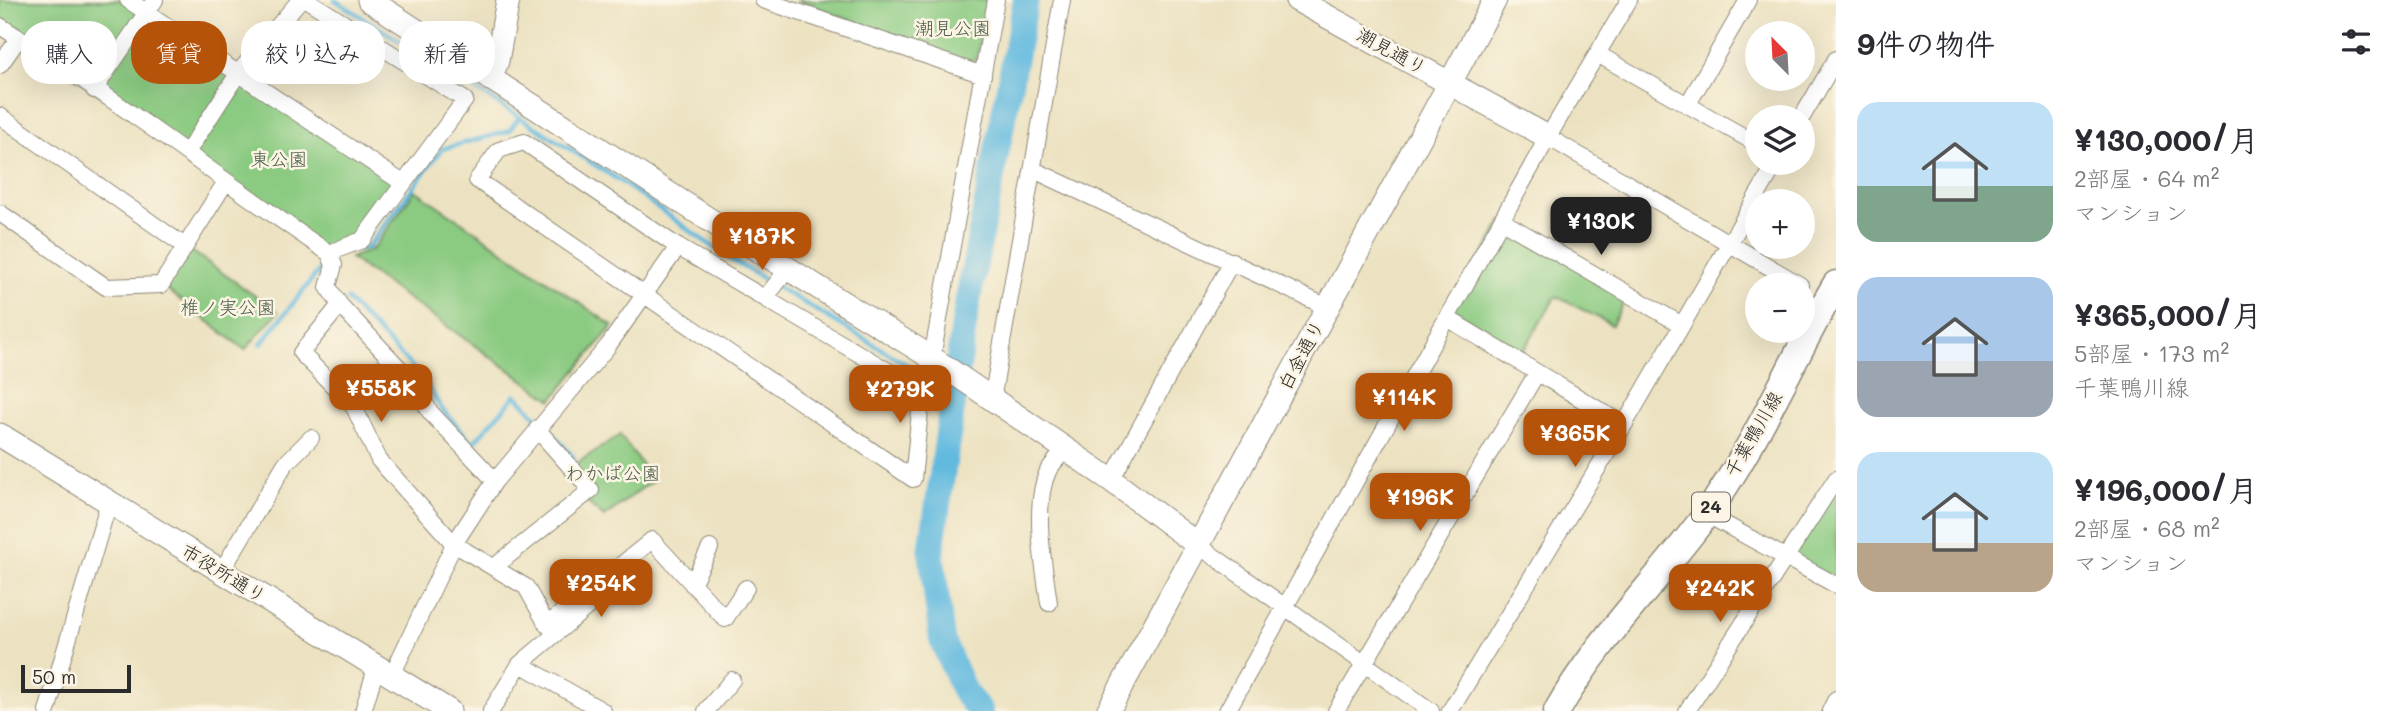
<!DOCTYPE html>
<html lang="ja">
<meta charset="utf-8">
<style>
:root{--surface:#fff;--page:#f2f2f3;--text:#2b2b33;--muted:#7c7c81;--accent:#b45309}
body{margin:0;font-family:Mali,"Klee One",sans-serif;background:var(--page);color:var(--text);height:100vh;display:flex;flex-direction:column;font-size:26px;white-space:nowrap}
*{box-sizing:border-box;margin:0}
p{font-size:23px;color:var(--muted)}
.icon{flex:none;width:38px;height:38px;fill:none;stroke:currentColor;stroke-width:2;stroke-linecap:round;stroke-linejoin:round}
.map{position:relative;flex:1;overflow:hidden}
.drawer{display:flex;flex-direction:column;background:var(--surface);width:560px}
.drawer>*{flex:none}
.banner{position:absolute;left:21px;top:21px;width:665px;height:63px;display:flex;gap:14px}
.needle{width:46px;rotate:336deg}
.tools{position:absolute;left:1745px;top:21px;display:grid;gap:14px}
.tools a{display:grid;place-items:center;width:70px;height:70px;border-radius:50%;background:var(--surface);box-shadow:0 7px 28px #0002;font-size:35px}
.scale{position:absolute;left:21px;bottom:18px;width:110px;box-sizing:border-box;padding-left:7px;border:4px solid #2b2b2b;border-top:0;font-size:19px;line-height:24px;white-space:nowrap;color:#2b2b2b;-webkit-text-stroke:5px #fcf5e5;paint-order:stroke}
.price{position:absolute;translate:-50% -60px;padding:0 16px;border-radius:14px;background:var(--accent);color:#fff;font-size:23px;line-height:46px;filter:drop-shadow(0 2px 4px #0008)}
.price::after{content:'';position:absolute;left:50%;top:42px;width:21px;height:16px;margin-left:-10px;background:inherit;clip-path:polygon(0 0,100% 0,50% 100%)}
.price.on{background:#222;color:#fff}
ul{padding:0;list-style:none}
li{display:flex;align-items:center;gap:21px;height:175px;padding:0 21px}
li span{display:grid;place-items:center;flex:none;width:196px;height:140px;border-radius:21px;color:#555}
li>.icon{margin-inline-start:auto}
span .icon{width:84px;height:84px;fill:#fffc;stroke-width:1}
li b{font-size:30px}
h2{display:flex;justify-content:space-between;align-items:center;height:84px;padding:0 21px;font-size:30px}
.tag{padding:0 24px;border-radius:28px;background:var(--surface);box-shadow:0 7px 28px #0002;font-size:24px;line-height:63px}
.tag.on{background:var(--accent);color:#fff}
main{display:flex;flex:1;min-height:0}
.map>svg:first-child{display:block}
.green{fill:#8aca81;stroke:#5a7a56;stroke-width:2}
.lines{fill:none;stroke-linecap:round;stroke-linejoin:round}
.stream{stroke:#62badf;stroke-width:4.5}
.river{stroke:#62badf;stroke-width:26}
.street-casing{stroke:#8c8676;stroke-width:18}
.secondary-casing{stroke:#8c8676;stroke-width:25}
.primary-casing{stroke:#8c8676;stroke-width:29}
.street{stroke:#fff;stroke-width:16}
.secondary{stroke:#fff;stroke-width:23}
.primary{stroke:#fff;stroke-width:26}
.labels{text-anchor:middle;stroke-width:5;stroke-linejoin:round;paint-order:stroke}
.shield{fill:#fcf5e5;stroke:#6a6863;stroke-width:2}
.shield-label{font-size:18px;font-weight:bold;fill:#2b2b2b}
.park-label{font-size:19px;fill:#485b45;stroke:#fcf5e5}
.street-label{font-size:19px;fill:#2b2b2b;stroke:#fcf5e5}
</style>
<main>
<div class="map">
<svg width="1836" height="711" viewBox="0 0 1836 711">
<rect width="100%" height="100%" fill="#fcf5e5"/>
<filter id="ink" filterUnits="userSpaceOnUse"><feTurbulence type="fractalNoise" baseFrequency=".0143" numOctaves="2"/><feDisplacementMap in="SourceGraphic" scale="14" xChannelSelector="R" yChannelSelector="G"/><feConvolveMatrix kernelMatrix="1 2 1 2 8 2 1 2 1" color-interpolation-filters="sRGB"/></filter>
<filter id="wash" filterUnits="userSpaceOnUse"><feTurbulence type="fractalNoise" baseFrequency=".00686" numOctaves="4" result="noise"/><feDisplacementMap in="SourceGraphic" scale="28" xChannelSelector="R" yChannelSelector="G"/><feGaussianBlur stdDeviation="1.57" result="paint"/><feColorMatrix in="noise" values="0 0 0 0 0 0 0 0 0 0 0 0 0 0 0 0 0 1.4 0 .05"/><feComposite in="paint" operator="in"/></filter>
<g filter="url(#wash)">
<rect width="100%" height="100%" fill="#ece2c1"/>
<!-- green -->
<path class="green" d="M0 0H128L403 183 362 240 329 253 0 26Z
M796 0H988L977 57 968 64Z
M415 190 613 326 552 400 350 258 373 249Z
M1502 221 1628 294 1612 325 1556 296 1517 361 1447 318Z
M183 245 278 312 245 350 161 285Z
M620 435 653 480 604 517 581 497 591 490 571 467Z
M1836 479V585L1784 556Z"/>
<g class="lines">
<!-- stream -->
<path class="stream" d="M335 0 617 179 730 259 903 362 953 401
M359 249 368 247 442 149 509 131 519 117
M347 300 424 379 441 408 473 443 516 395 538 418
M261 344 325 263
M548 428 574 458"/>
<!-- river -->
<path class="river" d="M980 711 964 692 942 640 931 551 967 305 1026 0"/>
</g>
</g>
<g filter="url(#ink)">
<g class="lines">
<defs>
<path id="street" d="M128 0 403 183
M307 0 465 100 362 240 329 253
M763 0 983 75
M0 26C113 96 218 178 329 253L334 265 328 287 340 305 415 385 430 412 495 481
M1599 55 1757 144
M0 65 19 38
M94 90 155 0
M1688 104 1748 0
M0 116 183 245
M1802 117 1836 59
M1548 137 1800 285
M524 142 678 247 922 391 913 479 477 180 499 150Z
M188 151 239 72 300 0
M1034 170 1327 307
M0 213 106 287 161 285 225 183
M1502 221 1682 325
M765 298 788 269
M340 305 301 353 354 407 379 460 454 544 526 587 547 625 652 540 725 619 746 588
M1447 318 1624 425
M932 358 996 0
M992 400 1062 0
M1111 480 1232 261
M1706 514 1836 585
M1198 545 1431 711
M494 567 591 490 537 429
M221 572 285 464 311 438
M692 584 710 548
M1049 603C1044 566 1032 507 1048 471 1052 464 1060 456 1065 450
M520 664 603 711
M392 675 454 544 495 481 608 346 678 247
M47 711 109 502
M363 711 377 665
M491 711 520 664 612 586
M706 711 732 680
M1227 711 1548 137 1629 0
M1336 711 1537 373
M1450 711 1624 425 1776 163
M1687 711 1836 479
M1830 711 1836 699"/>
<path id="secondary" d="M369 0 716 224 932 358 1111 480 1198 545
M1297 0 1548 137
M490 79 497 61 508 0
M0 435 449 711
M1108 711 1495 0"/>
<path id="primary" d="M1557 711C1597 640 1657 581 1705 516 1757 444 1791 360 1836 284"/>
</defs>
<!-- street casing -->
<use href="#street" class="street-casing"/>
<!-- secondary casing -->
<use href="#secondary" class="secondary-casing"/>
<!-- primary casing -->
<use href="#primary" class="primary-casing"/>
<!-- street -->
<use href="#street" class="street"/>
<!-- secondary -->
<use href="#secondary" class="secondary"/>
<!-- primary -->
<use href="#primary" class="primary"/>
</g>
</g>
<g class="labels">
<!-- shield labels -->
<rect class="shield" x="1692" y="492.5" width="38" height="29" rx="5"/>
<g class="shield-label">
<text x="1711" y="513">24</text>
</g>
<!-- park labels -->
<g class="park-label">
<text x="953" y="35">潮見公園</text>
<text x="279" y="166">東公園</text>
<text x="228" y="314">椎ノ実公園</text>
<text x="613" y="480">わかば公園</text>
</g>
<!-- street labels -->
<g class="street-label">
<text transform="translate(1392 51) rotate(29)" y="7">潮見通り</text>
<text transform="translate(1301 355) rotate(-62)" y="7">白金通り</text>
<text transform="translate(1753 434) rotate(-60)" y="7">千葉鴨川線</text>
<text transform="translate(224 573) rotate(31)" y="7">市役所通り</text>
</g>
</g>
</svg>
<div class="tools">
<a><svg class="needle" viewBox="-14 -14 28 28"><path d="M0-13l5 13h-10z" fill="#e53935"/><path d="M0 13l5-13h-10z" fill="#7c7c81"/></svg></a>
<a><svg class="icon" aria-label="layers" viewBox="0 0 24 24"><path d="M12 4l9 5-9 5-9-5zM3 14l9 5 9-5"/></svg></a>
<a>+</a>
<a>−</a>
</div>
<div class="scale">50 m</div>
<b class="price on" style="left:1601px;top:257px">¥130K</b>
<b class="price" style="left:762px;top:272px">¥187K</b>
<b class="price" style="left:381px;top:424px">¥558K</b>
<b class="price" style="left:900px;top:425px">¥279K</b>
<b class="price" style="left:1404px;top:433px">¥114K</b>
<b class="price" style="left:1575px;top:469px">¥365K</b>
<b class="price" style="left:1420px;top:533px">¥196K</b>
<b class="price" style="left:601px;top:619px">¥254K</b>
<b class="price" style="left:1720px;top:624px">¥242K</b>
<div class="banner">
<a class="tag">購入</a>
<a class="tag on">賃貸</a>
<a class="tag">絞り込み</a>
<a class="tag">新着</a>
</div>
</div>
<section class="drawer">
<h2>9件の物件<svg class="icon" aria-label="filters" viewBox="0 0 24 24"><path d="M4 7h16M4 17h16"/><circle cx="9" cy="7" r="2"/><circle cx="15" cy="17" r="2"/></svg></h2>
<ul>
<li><span style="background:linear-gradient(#bfe0f5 60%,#7fa58c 0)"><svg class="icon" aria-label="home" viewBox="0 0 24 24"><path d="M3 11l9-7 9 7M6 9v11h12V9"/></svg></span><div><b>¥130,000/月</b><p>2部屋 · 64 m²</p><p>マンション</p></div></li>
<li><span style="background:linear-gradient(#a9c7e8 60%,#9aa5b1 0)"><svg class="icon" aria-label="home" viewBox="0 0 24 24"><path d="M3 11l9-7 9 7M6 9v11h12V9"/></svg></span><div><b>¥365,000/月</b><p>5部屋 · 173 m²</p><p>千葉鴨川線</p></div></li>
<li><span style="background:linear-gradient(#bfe0f5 65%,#b9a48a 0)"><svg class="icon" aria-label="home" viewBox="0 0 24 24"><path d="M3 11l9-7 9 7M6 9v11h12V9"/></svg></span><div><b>¥196,000/月</b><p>2部屋 · 68 m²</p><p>マンション</p></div></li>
</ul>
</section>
</main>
